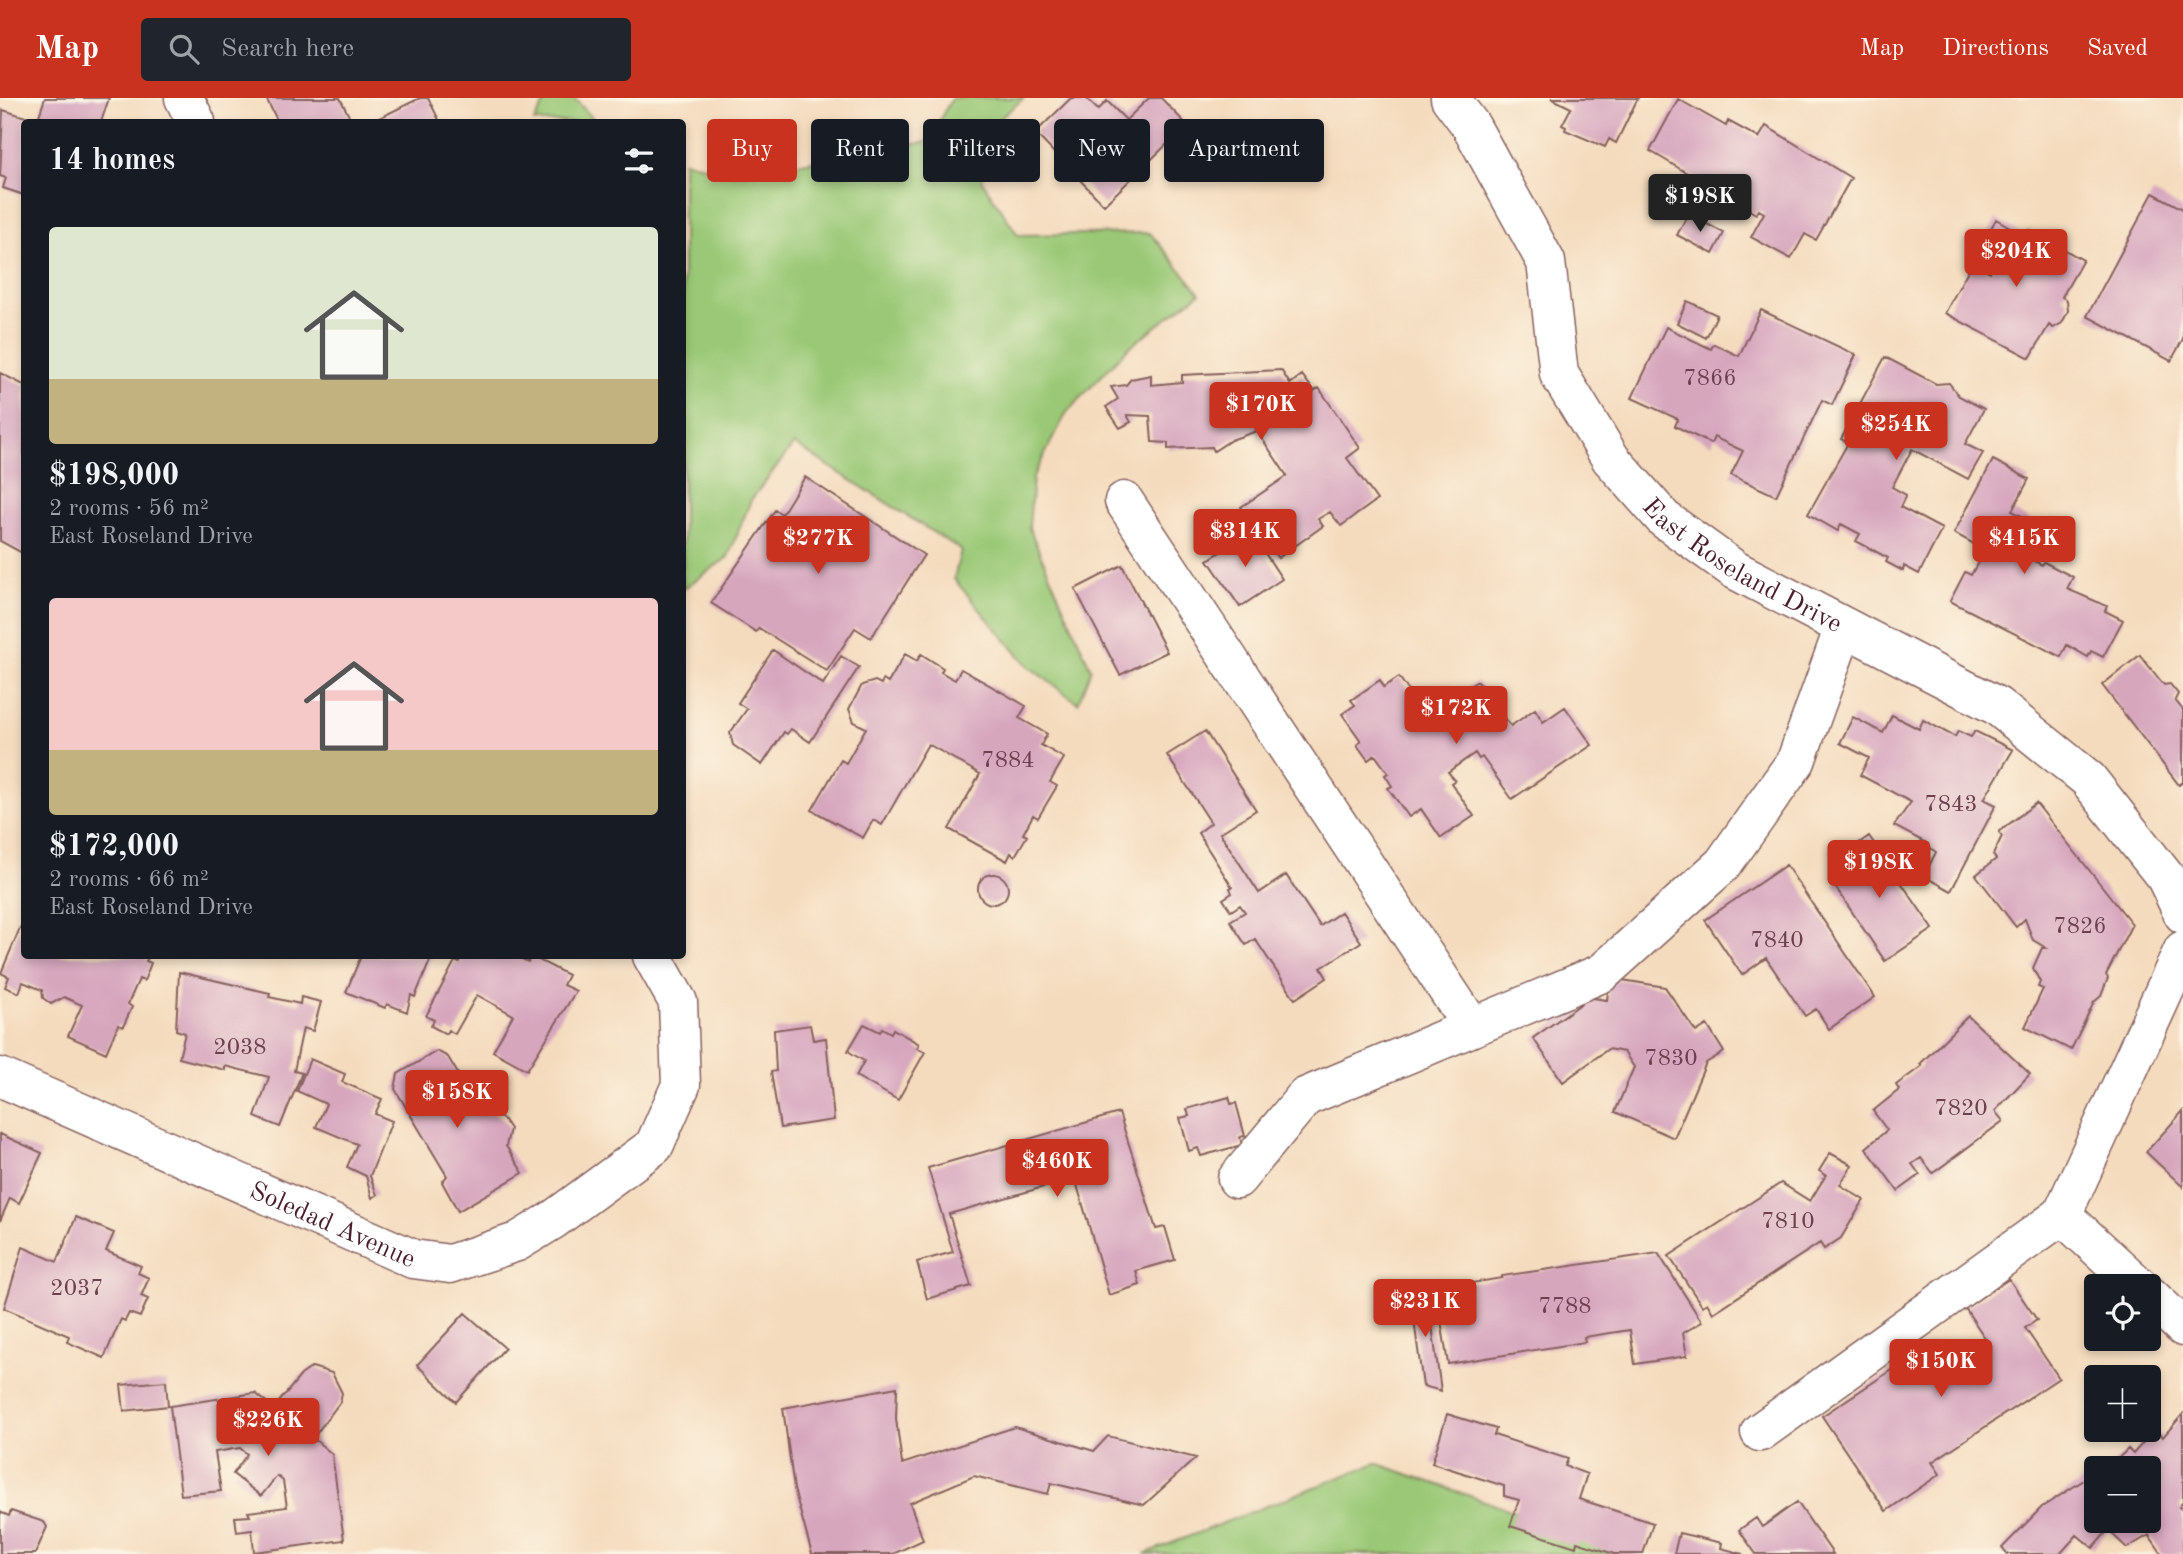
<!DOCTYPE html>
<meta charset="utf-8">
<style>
:root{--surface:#171b24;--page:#20242c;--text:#f1f3f6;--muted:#9ea1a6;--accent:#c8321e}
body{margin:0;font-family:"Old Standard TT",serif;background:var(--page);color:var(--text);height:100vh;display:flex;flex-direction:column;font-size:26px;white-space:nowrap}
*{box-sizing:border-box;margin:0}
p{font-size:23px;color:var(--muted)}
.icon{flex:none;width:38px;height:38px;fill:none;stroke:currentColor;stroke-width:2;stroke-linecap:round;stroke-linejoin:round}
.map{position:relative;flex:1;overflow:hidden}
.drawer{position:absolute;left:21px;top:21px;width:665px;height:840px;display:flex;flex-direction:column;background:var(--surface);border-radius:7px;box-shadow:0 4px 10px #0003}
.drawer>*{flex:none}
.top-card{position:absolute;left:707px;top:21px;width:665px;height:63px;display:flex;gap:14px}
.fabs{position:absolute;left:2084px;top:1176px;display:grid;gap:14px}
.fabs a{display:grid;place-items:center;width:77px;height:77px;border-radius:7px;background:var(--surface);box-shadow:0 4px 10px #0003;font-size:35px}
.price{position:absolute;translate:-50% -60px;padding:0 16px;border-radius:7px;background:var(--accent);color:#fff;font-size:23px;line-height:46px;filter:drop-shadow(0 2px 4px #0008)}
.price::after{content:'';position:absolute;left:50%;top:42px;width:21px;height:16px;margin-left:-10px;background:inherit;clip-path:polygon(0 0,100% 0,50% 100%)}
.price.selected{background:#222;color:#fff}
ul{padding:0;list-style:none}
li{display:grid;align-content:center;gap:14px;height:371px;padding:0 28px}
li span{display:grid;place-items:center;height:217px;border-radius:7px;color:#555}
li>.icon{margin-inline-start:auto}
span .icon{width:126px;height:126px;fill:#fffc;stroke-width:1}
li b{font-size:30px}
h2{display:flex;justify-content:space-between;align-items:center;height:84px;padding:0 28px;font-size:30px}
.tag{padding:0 24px;border-radius:7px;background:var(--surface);box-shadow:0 4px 10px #0003;font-size:24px;line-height:63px}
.tag.selected{background:var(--accent);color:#fff}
header{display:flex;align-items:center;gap:42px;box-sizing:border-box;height:98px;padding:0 35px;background:var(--accent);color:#fff}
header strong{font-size:33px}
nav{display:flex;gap:38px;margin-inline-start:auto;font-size:24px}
.search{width:490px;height:63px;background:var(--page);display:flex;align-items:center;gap:18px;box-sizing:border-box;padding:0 24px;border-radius:7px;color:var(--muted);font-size:26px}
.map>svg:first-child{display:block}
.green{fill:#9ac876;stroke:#727450;stroke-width:2}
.building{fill:#d6a6bd}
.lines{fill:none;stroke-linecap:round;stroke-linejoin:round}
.minor-casing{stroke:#86615e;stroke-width:41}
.minor{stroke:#fff;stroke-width:38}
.labels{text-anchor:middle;stroke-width:5;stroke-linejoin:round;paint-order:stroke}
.number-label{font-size:23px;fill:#6d4150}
.street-label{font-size:26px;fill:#4a1f2b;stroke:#fcf5e5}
</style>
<header>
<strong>Map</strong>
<div class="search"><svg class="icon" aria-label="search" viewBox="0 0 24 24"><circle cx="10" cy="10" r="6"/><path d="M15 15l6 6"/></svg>Search here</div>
<nav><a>Map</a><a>Directions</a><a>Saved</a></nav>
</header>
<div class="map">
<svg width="2183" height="1456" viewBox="0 0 2183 1456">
<rect width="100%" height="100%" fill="#fcf5e5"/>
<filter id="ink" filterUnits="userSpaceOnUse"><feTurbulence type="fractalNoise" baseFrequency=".0143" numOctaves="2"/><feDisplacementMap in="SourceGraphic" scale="14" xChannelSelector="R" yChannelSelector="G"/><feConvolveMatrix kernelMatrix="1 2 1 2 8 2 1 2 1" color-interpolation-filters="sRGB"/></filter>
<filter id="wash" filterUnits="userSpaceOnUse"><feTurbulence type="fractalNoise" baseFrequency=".00686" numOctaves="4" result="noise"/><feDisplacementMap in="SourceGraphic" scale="28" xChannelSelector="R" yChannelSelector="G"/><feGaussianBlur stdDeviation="1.57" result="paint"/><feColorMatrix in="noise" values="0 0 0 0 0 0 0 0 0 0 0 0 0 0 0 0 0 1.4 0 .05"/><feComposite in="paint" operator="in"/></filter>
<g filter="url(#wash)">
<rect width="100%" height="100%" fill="#f4dbbe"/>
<!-- green -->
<path class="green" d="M547 0H574L596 24H534Z
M952 0H1024L992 27 982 83 1018 137 1150 135 1200 195 1128 250 1067 314 1033 379 1029 430 1091 571 1078 605 1028 568 954 481 961 452 794 346 751 402 728 459 683 491V63L735 76 927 44Z
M1376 1365 1635 1456H1144Z"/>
<g id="blocks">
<!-- building -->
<path class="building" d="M45 0H109L101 24H37Z
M266 0H340L352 24H278Z
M420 0H428L440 24H371Z
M1071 0H1086L1098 12 1107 3 1126 22 1149 0H1161L1187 27 1104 107 1035 35Z
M1551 0H1638L1616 45 1609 41 1605 49 1565 32 1566 29 1562 27 1571 10Z
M1678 1 1726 28 1728 23 1759 40 1766 28 1851 80 1816 142 1805 136 1791 161 1751 139 1764 115 1759 112 1756 116 1650 53Z
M3 12 26 19 30 24H24V97L3 90 6 80 0 78Z
M2153 95 2183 111V241L2171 263 2087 218Z
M1688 116 1724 135 1713 156 1677 137Z
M1996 121 2026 138 2029 132 2083 162 2062 199 2067 202 2068 213 2062 225 2053 230 2049 227 2030 260 1945 215 1972 165 1990 174 1998 159 1980 150Z
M1687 203 1717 217 1706 240 1677 225Z
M1761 212 1856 257 1832 307 1822 302 1776 398 1731 377 1743 353 1714 339 1711 346 1675 328 1678 321 1632 300 1666 229 1711 251 1714 246 1739 258Z
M1885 259 1936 286 1949 285 1959 298 1984 311 1965 346 1983 355 1968 381 1912 351 1892 389 1906 397 1900 409 1942 431 1919 476 1904 468 1903 473 1886 464 1888 460 1856 443 1860 436 1841 426 1838 433 1808 416 1848 345 1841 341Z
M1281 272 1290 286 1302 277 1314 293 1319 290 1360 350 1347 360 1377 402 1341 428 1330 414 1318 421 1323 428 1278 460 1241 409 1287 378 1257 333 1231 342 1214 353 1212 349 1168 351V345L1152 344 1150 318 1127 317 1131 324 1120 330 1106 309 1118 301 1111 289 1126 287 1131 281 1151 277V287L1182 284V277Z
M0 275 24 287V456L0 443Z
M1993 362 2029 381 2012 413 2046 430 2032 462 2042 467 2044 464 2073 479 2067 491 2107 508 2105 513 2123 522 2103 559 2091 553 2088 559 2067 547 2061 559 1950 503 1965 474 1971 477 1985 452 1954 435Z
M805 379 924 457 871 540 855 530 827 573 759 530 756 534 711 505 775 412 782 416Z
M1251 434 1282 481 1240 509 1208 462Z
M1122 467 1167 554 1120 577 1075 491Z
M773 552 823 586 841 558 859 569 810 644 791 631 787 636 784 634 762 667 733 647 730 635 747 611 738 605Z
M905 556 917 563 921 556 943 570 941 574 955 582 961 571 1026 608 1019 620 1047 636 1041 647 1064 660 1050 684 1057 688 1038 720 1033 717 1023 736 1027 738 1015 758 1011 755 1007 763 949 731 980 676 928 646 882 727 873 722 863 740 812 712 841 662 846 665 866 630 854 624 849 611 862 587 875 583 881 586 883 582 888 585Z
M2140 557 2164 587 2170 586 2178 596 2175 602 2183 612V684L2179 687 2102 587Z
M1399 579 1418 606 1431 598 1439 609 1477 583 1496 604 1495 610 1511 628 1535 611 1543 624 1565 609 1592 647 1512 701 1482 659 1479 661 1475 655 1448 674 1455 682 1451 685 1474 718 1441 740 1421 711 1409 719 1388 690 1392 688 1385 677 1388 675 1375 657 1368 662 1357 647 1361 643 1342 616 1355 607 1351 602 1380 582 1384 589Z
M1892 617 1919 631 1923 622 1955 639 1958 633 1971 639 1975 633 2013 652 1984 701 1996 707 1951 793 1924 778 1936 754 1927 748 1928 746 1894 728 1911 704 1860 677 1869 660 1840 645 1853 619 1883 635Z
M1205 633 1256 712 1220 735 1259 795 1286 777 1320 828 1341 814 1361 844 1321 870 1327 880 1295 901 1255 841 1246 847 1230 823 1245 814 1240 807 1231 813 1223 801 1232 795 1230 790 1232 789 1198 735 1211 725 1167 657Z
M2036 705 2132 826 2106 877 2108 880 2101 898 2094 904 2071 952 2025 929 2043 891 2038 889 2040 884 2033 870 2042 850H2046L2033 842 2025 821 2016 829 1976 777 1996 761 1993 757 2002 738 1999 734Z
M1869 738 1933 831 1885 863 1834 787 1844 780 1833 764Z
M1786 767 1875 899 1829 931 1816 911 1805 918 1766 860 1742 877 1705 822Z
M978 791a15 15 0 1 1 30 0a15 15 0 1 1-30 0Z
M20 830 24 832V858H149L146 863 151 865 144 883 139 881 128 906 132 909 123 929 118 927 106 955 68 938 82 907 64 899 51 906 43 900 42 892 23 884 19 895 5 889 9 879 1 875Z
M361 858H432L415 899 411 897 407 914 387 906 385 910 346 894Z
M463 858H515L528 864 531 858 568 877 563 887 576 893 527 972 493 953 513 917 477 897 455 936 448 932 446 936 431 928 434 922 426 918 455 863 459 865Z
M179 874 270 895 269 899 300 906 301 899 321 904 313 933 303 930 294 973 302 975 280 1029 255 1019 269 979 225 968V972L179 960 185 935 176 932Z
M1610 880 1665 889 1696 934 1707 927 1724 954 1706 965 1674 1040 1615 1014 1634 969 1624 954 1608 951 1563 984 1533 940 1585 903 1586 899 1607 902Z
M1968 918 2030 976 1995 1013 2003 1023 1933 1075 1921 1060 1912 1066 1920 1077 1898 1093 1866 1050 1887 1032 1873 1013 1899 992 1896 987 1922 968 1920 966Z
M864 926 880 934 882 930 891 935 893 931 919 946 917 950 925 954 898 1002 856 978 864 963 848 953Z
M810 927 813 942 826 940 834 1022 780 1030 771 974 776 973 774 932Z
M437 953 448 959 482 1016H495L504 1022 510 1031 506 1048 523 1075 458 1113 442 1084 447 1078 395 991 398 976Z
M310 961 345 976 342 984 382 1001 375 1016 392 1023 370 1078 377 1097 372 1100 366 1078 347 1069 357 1046 316 1029 326 1006 297 993Z
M1229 999 1231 1006 1236 1005 1245 1038 1240 1039 1242 1047 1201 1058 1198 1050 1189 1053 1180 1020 1189 1018 1187 1011Z
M2183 1013V1089L2146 1054Z
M1119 1015 1156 1131 1165 1129 1175 1162 1136 1173 1140 1187 1109 1197 1075 1080 949 1116 971 1188 927 1201 917 1164 953 1154 928 1070Z
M0 1036 42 1055 19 1105 10 1100 0 1123Z
M1830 1055 1852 1067 1840 1087 1864 1102 1841 1140 1824 1151 1820 1145 1713 1215 1707 1205 1702 1208 1669 1158 1781 1085 1810 1103 1826 1077 1819 1073Z
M76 1119 114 1135 106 1153 141 1168 138 1175 149 1180 141 1198 148 1201 140 1219 129 1215 125 1223 121 1221 104 1260 67 1244 69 1238 4 1210 23 1149 57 1164Z
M1658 1155 1702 1224 1683 1235 1687 1258 1635 1266 1630 1232 1584 1239 1585 1244 1448 1266 1436 1191 1502 1180V1178Z
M2009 1181 2037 1222 2025 1230 2059 1280 1932 1364 1940 1376 1886 1413 1822 1318 1933 1245 1949 1269 1987 1243 1965 1210Z
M1427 1191 1441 1293 1423 1288 1410 1193Z
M465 1215 505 1250 456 1304 417 1267Z
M312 1269 332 1275 342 1295 340 1304 313 1340 332 1356 344 1442 254 1454 252 1432 237 1434 235 1419 250 1418 248 1414 287 1409 283 1383 277 1378 261 1398 233 1376 247 1356 240 1350 215 1354 221 1393 181 1397 170 1308 255 1295 274 1310 301 1277Z
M166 1283 168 1308 124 1313 121 1287Z
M897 1289 896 1321 902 1366 1015 1329 1094 1353 1108 1338 1196 1360 1144 1407 1051 1385 1048 1396 974 1378 910 1405 923 1442 893 1456H812L794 1391 783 1310Z
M1447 1316 1496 1331 1494 1337 1568 1361 1565 1368 1587 1376 1579 1401 1653 1425 1643 1456H1614L1577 1444 1576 1449 1510 1428 1519 1402 1504 1398V1388L1432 1365Z
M2183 1316V1404L2179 1409 2183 1412V1456H2162L2149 1437 2127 1450 2108 1432 2093 1450 2077 1437 2060 1456H2007L2002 1450 2042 1409 2095 1375 2096 1423H2149V1370H2108L2128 1351 2133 1356 2154 1332 2163 1339Z
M1797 1404 1833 1456H1756L1739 1432 1756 1420 1762 1429Z
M11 1413 44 1424 47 1429 35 1456H0V1414L9 1418Z
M1679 1435 1722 1445 1721 1450 1743 1456H1674Z"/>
</g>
</g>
<g filter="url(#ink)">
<use href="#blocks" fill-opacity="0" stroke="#86615e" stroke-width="2"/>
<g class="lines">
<defs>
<g id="minor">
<path d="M184 0 196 24"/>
<path id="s1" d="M1450 0 1471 28 1546 164 1559 276 1611 361 1664 421 1735 472 1997 608 2088 681 2166 780 2183 816"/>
<path d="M1124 403 1472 929"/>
<path id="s2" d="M0 979 413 1161 450 1166 517 1144 553 1122 654 1048 681 987 678 904 652 858"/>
<path d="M1237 1081 1305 999 1602 875 1723 766 1796 663 1844 529"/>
<path d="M2062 1117 2139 1188"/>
<path d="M2149 1197 2183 1229"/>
<path d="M1760 1334 2062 1117 2183 852"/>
</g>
</defs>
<!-- minor casing -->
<use href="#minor" class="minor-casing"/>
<!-- minor -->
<use href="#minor" class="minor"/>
</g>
</g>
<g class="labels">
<!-- number labels -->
<g class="number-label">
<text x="1710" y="287">7866</text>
<text x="1008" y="669">7884</text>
<text x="1951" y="713">7843</text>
<text x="2080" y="835">7826</text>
<text x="1777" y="849">7840</text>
<text x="240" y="956">2038</text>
<text x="1671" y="967">7830</text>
<text x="1961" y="1017">7820</text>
<text x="1788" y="1130">7810</text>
<text x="77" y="1197">2037</text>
<text x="1565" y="1215">7788</text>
</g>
<!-- street labels -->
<g class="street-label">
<text dy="9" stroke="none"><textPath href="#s1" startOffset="574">East Roseland Drive</textPath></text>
<text dy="9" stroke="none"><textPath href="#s2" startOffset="364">Soledad Avenue</textPath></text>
</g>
</g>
</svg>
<div class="fabs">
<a><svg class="icon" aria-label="locate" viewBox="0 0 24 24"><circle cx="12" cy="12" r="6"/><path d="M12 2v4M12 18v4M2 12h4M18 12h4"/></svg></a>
<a>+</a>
<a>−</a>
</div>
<b class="price selected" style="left:1700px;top:136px">$198K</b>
<b class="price" style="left:2016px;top:191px">$204K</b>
<b class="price" style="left:1261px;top:344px">$170K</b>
<b class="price" style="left:1896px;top:364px">$254K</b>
<b class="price" style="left:1245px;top:471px">$314K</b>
<b class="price" style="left:818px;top:478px">$277K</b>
<b class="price" style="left:2024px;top:478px">$415K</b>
<b class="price" style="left:1456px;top:648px">$172K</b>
<b class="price" style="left:1879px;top:802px">$198K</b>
<b class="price" style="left:457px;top:1032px">$158K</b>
<b class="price" style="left:1057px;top:1101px">$460K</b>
<b class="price" style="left:1425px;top:1241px">$231K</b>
<b class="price" style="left:1941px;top:1301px">$150K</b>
<b class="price" style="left:268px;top:1360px">$226K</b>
<div class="top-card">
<a class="tag selected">Buy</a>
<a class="tag">Rent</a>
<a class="tag">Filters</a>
<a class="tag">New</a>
<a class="tag">Apartment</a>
</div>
<section class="drawer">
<h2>14 homes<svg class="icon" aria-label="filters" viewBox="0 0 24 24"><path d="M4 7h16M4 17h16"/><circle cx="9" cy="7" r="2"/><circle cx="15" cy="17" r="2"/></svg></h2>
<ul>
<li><span style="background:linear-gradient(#dfe7d0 70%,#c2b280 0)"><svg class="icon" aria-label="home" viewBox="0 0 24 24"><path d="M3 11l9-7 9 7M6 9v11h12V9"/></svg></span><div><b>$198,000</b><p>2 rooms · 56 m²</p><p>East Roseland Drive</p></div></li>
<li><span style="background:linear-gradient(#f6c9c9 70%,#c2b280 0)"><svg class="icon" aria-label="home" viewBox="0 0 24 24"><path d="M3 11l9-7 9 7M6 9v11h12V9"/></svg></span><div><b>$172,000</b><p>2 rooms · 66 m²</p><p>East Roseland Drive</p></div></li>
</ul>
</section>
</div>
